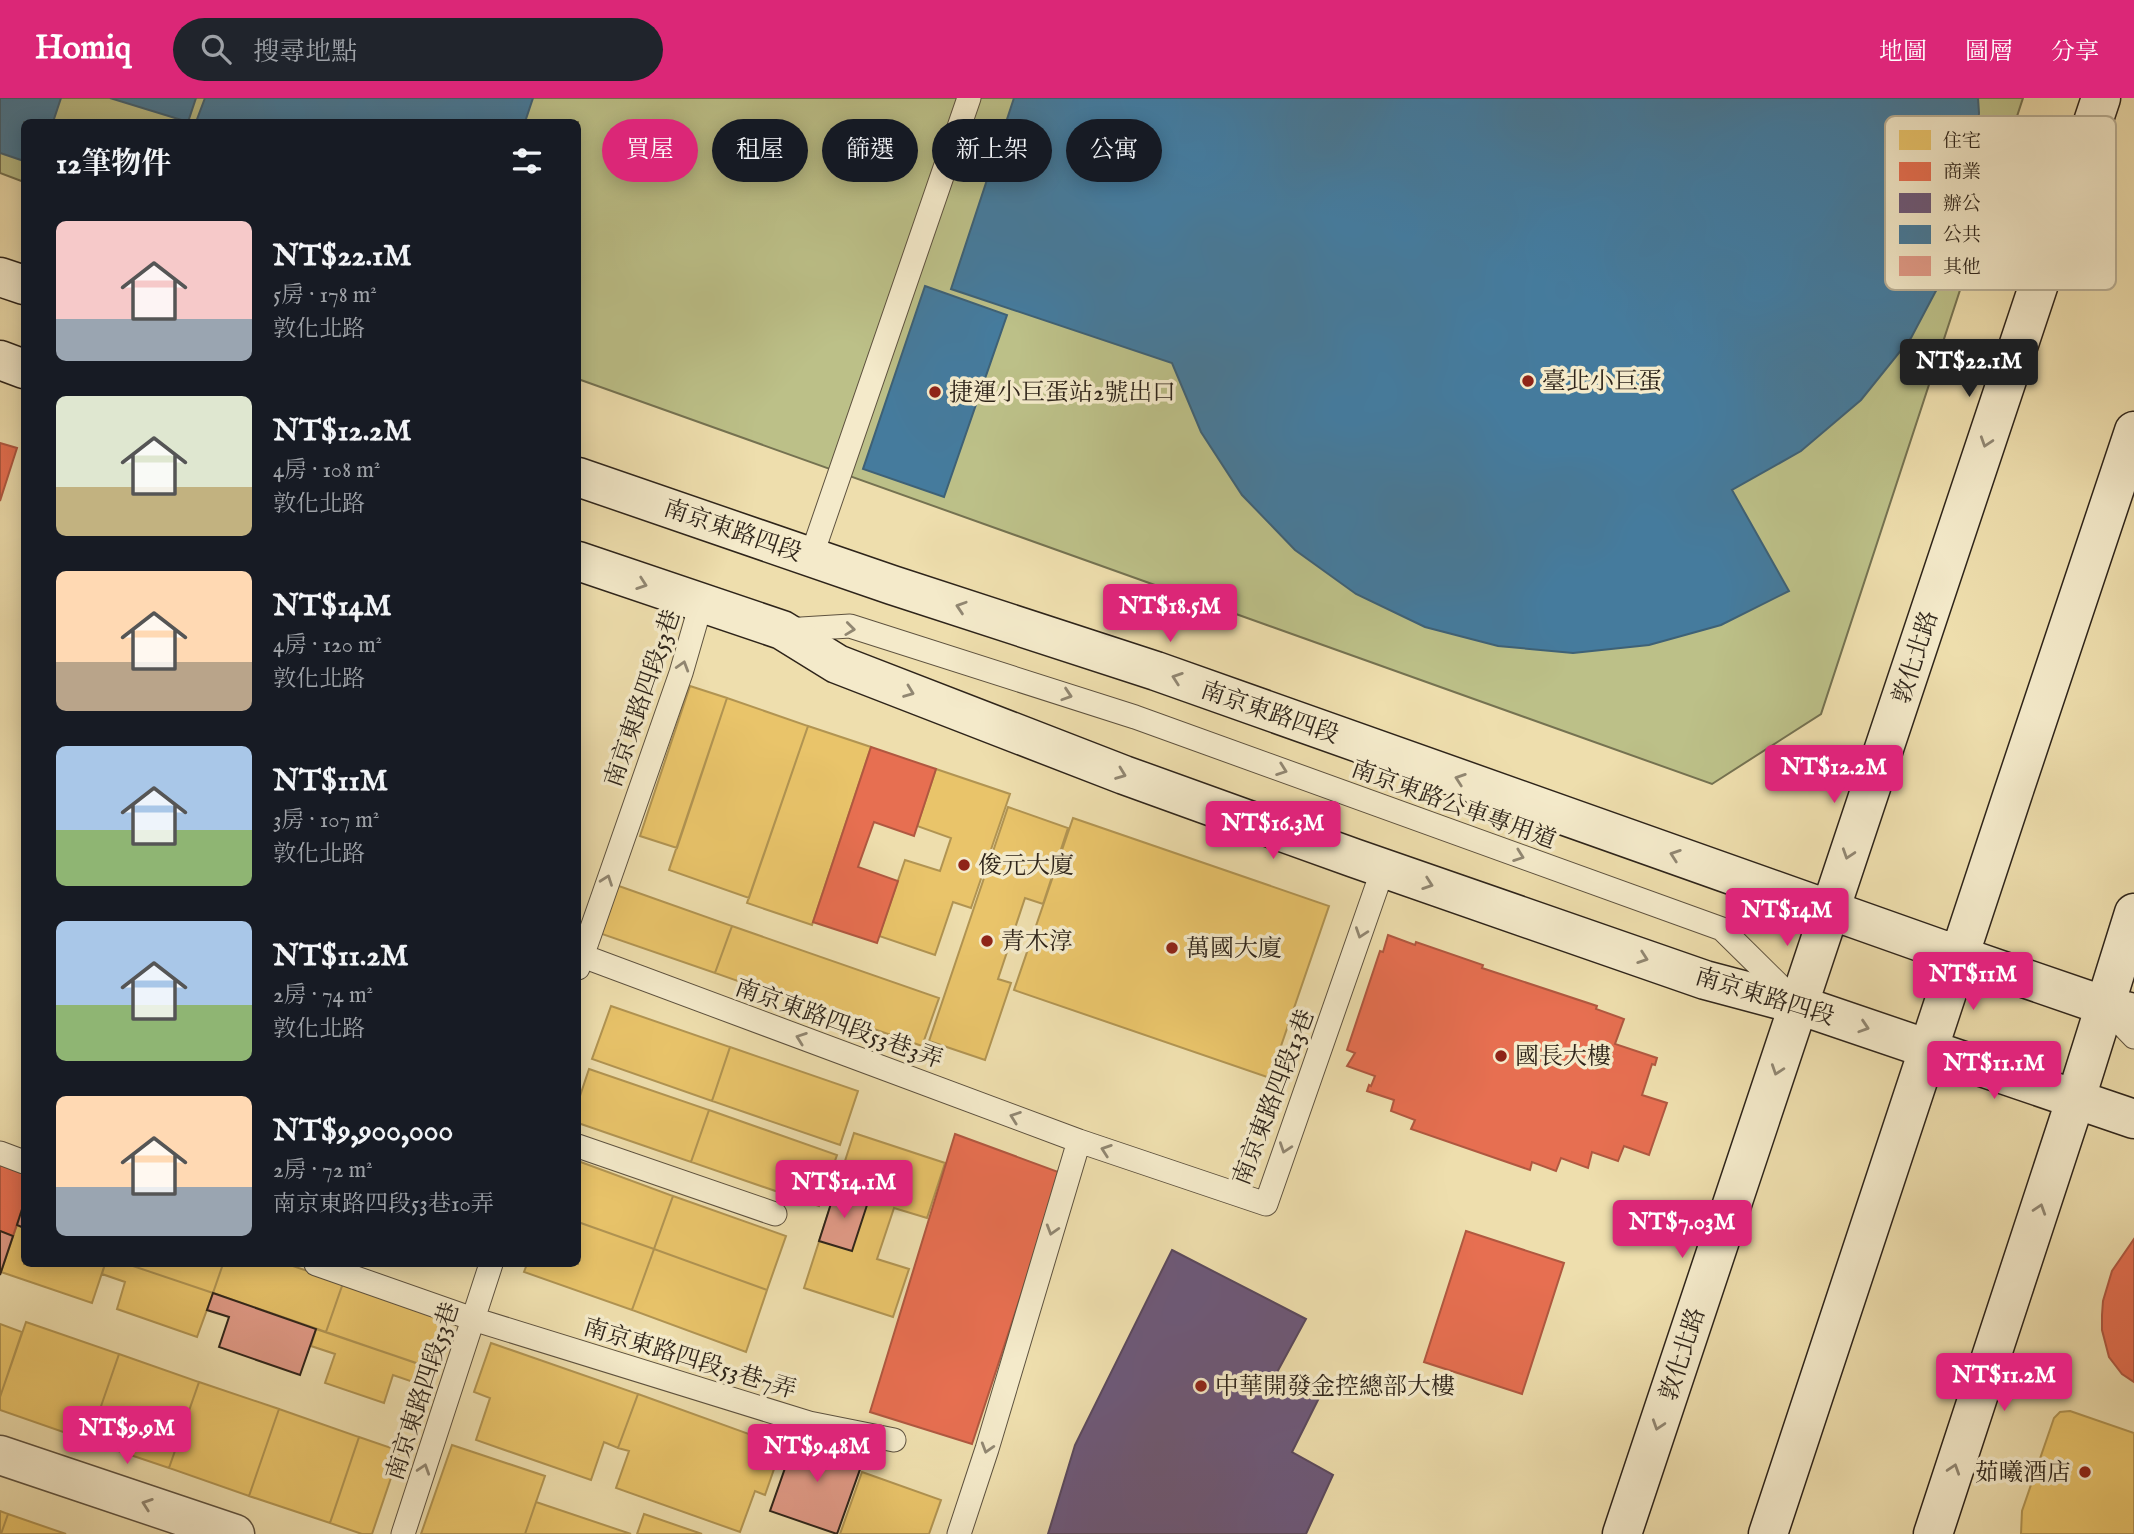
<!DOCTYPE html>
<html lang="zh-TW">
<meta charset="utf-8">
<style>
:root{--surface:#171b24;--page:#20242c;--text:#f1f3f6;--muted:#9ea1a6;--accent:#db2777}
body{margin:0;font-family:"IM FELL English","Noto Serif TC",serif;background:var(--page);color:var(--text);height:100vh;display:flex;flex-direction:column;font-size:26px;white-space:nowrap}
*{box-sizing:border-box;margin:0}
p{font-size:23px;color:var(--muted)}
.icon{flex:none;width:38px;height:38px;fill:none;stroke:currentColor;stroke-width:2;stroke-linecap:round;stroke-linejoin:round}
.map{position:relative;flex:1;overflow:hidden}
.details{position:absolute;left:21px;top:21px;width:560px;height:1148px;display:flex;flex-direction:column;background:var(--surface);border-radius:10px;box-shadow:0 4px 18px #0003}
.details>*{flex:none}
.banner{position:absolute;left:602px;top:21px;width:665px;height:63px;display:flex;gap:14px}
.price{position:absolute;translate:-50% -60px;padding:0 16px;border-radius:7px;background:var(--accent);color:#fff;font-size:23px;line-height:46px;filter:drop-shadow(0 2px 4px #0008)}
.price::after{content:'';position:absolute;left:50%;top:42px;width:21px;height:16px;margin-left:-10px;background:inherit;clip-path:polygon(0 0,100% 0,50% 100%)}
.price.on{background:#222;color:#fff}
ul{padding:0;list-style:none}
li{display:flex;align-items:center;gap:21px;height:175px;padding:0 35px}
li span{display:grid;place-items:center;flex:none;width:196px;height:140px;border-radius:10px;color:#555}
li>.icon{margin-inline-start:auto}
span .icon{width:84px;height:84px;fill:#fffc;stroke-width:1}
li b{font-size:30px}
h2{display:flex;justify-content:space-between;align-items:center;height:84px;padding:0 35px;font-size:30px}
.tag{padding:0 24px;border-radius:32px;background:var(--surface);box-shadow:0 4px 18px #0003;font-size:24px;line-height:63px}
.tag.on{background:var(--accent);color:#fff}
header{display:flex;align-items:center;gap:42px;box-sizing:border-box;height:98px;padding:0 35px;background:var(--accent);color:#fff}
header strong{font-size:33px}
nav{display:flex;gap:38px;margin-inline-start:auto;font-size:24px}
.search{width:490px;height:63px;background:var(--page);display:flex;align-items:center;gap:18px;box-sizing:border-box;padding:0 24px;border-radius:38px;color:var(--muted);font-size:26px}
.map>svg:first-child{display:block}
.green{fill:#bcc088;stroke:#757251;stroke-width:2}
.homes{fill:#e9c46a;stroke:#b19452;stroke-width:2}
.shops{fill:#e76f51;stroke:#b05840;stroke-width:2}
.offices{fill:#6d597a;stroke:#5a495d;stroke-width:2}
.public{fill:#457b9d;stroke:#3e6176;stroke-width:2}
.building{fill:#e29b88;stroke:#2e241a;stroke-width:2}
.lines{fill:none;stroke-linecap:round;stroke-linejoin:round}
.lane-casing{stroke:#5e523f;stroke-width:25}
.street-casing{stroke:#5e523f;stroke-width:41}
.secondary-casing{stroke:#2e241a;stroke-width:41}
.lane{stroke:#f4eaca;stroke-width:23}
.street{stroke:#f4eaca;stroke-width:38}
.secondary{stroke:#f4eaca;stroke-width:38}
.oneway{stroke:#918772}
.poi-dot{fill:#8f2418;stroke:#f4eaca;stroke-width:2.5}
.labels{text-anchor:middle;stroke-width:7;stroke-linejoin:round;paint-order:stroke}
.poi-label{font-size:24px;fill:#2e241a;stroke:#f4eaca;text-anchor:start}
.street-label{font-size:24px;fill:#2e241a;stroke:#f4eaca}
.key{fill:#f4eaca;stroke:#b9af95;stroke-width:2}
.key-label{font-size:19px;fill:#2e241a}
</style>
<header>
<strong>Homiq</strong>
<div class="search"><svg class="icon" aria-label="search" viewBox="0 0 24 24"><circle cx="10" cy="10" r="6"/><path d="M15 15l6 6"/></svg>搜尋地點</div>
<nav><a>地圖</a><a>圖層</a><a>分享</a></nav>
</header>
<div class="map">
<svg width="2134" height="1436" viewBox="0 0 2134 1436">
<rect width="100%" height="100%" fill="#eedead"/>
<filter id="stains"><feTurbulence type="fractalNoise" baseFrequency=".00286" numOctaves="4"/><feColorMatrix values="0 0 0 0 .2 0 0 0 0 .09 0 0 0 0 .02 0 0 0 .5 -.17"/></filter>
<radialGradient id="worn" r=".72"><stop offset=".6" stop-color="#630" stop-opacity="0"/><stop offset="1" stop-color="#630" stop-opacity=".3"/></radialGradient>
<!-- green -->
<path class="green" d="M0 0H2023L1821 616 1712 686 578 281V24H24V84L0 75Z"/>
<!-- homes -->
<path class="homes" d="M690 588 727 600 677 750 640 738Z
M727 600 808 628 749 800 669 772Z
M808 628 871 649 812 827 747 805Z
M936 671 1010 696 971 810 953 804 935 857 879 838 905 762 940 773 951 740 917 728Z
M1008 709 1068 730 1043 806 1025 800 998 881 1011 885 985 962 929 943Z
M1073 720 1329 808 1270 980 1014 892Z
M616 787 732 828 715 875 599 835Z
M732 828 939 900 922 948 715 875Z
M611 908 730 949 712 1003 592 961Z
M730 949 858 993 840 1047 712 1003Z
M589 971 709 1012 691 1064 578 1025V1004Z
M709 1012 837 1057 819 1108 691 1064Z
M854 1035 945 1065 927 1120 894 1110 877 1161 909 1171 893 1219 804 1190Z
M578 1063 673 1098 654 1151 578 1124Z
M673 1098 786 1138 767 1192 654 1151Z
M578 1124 654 1151 632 1212 524 1174 527 1166H578Z
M17 1127 24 1130V1166H105L92 1205 1 1174Z
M654 1151 767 1192 746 1254 632 1212Z
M105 1166H127L213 1195 197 1239 117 1211 125 1184 102 1176Z
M127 1166H223L213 1195Z
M223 1166H287L343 1185 326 1234 213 1195Z
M343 1185 444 1220 427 1269 326 1234Z
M26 1224 119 1256 89 1343 0 1312V1299Z
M0 1226 22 1234 0 1299Z
M316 1231 428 1269 422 1287 393 1277 384 1305 325 1285 335 1256 311 1248Z
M491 1245 638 1296 618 1350 604 1344 591 1382 476 1342 490 1300 474 1294Z
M119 1256 199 1284 169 1370 89 1343Z
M199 1284 279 1311 249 1398 169 1370Z
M638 1296 782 1348 765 1397 755 1393 740 1434 616 1390 629 1353 618 1350Z
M279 1311 359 1339 330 1425 249 1398Z
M2070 1313 2134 1335V1436H2021L2022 1413 2054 1320 2060 1314Z
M359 1339 400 1353 372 1436H362L330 1425Z
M452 1347 545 1378 525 1436H421Z
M862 1374 941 1402 929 1436H840Z
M536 1404 631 1436H525Z
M0 1413 8 1416 1 1436H0Z
M8 1416 66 1436H1Z
M644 1416 702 1436H637Z"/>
<!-- shops -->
<path class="shops" d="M0 345 17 350 0 403Z
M871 649 936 671 914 738 874 724 858 769 898 783 877 845 813 824Z
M1388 837 1415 847 1416 844 1483 867 1482 870 1597 908 1596 911 1624 921 1615 946 1657 960 1655 967 1652 966 1642 997 1667 1005 1649 1057 1624 1048 1618 1063 1592 1054 1588 1070 1561 1060 1556 1073 1532 1064 1530 1072 1411 1031 1415 1022 1391 1013 1394 1002 1367 993 1369 987 1371 988 1375 978 1347 968 1355 955 1347 952 1380 853 1383 854Z
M955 1036 1061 1075 972 1346 870 1314Z
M0 1067 24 1075V1105L13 1138 0 1133Z
M1466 1133 1564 1165 1522 1296 1424 1264Z
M2134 1141V1284L2122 1276 2109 1259 2102 1232V1217L2103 1203 2112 1173Z"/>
<!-- offices -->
<path class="offices" d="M1172 1152 1306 1221 1275 1278 1320 1298 1292 1354 1333 1377 1306 1436H1048L1075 1347Z"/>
<!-- public -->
<path class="public" d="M0 0H61L53 24H24V63L0 55Z
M110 0H196L188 24Z
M205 0H533L525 24H196Z
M1014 0H1978L1979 15 1971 94 1948 170 1911 240 1861 302 1801 353 1732 392 1789 493 1721 527 1649 547 1573 555 1498 548 1425 529 1356 496 1295 452 1242 397 1201 334 1172 265 951 191Z
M925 188 1007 217 944 399 863 371Z"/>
<!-- building -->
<path class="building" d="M836 1090 869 1101 852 1153 819 1143Z
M24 1105V1130L17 1127Z
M0 1133 13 1138 0 1177Z
M213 1195 316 1231 300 1277 219 1249 229 1219 207 1212Z
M797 1336 864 1360 837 1436 770 1413Z"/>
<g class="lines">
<defs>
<path id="lane" d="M811 459 969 0
M785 532 850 528 1135 619 1722 831 1794 902
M580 857 1079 1043 1266 1106 1383 771
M578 870 681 575 701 506
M2107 911 2134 939
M578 1048 775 1116
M0 1055 24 1064
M316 1166 473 1221 809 1325 894 1342
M403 1436 491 1166
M959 1436 987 1351 1079 1043"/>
<path id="street" d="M0 1357 235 1436"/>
<path id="secondary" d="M0 179 24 187
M0 262 24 271
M578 379 892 487 1156 573 1960 858 2105 908 2134 915
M578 463 782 532 837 566 1124 677 1354 760 1705 882 1799 907 2134 1021
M1622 1436 2101 0
M1768 1436C1891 1068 2010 700 2134 333
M1933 1436 2076 1000 2134 815"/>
</defs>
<!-- lane casing -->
<use href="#lane" class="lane-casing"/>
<!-- street casing -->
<use href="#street" class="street-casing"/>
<!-- secondary casing -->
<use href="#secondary" class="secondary-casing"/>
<!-- lane -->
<use href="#lane" class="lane"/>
<!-- street -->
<use href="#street" class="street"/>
<!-- secondary -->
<use href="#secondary" class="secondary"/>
</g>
<!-- one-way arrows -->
<defs><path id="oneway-chevron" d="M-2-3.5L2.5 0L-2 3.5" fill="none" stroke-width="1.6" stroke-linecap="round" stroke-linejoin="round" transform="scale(1.75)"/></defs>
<g class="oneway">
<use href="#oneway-chevron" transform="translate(1986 344) rotate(108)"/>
<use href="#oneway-chevron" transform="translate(642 486) rotate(19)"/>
<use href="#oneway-chevron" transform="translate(961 509) rotate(-162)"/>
<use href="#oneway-chevron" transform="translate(850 531) rotate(7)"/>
<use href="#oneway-chevron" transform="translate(683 568) rotate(-73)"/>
<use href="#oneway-chevron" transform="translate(1177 580) rotate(-161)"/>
<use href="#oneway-chevron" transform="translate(909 594) rotate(21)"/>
<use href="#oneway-chevron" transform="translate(1067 597) rotate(18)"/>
<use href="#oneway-chevron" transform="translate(1282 672) rotate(20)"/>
<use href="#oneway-chevron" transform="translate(1121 676) rotate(21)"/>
<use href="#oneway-chevron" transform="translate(1460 681) rotate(-161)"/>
<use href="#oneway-chevron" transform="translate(1848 756) rotate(108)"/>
<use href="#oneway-chevron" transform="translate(1675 757) rotate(-161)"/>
<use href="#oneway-chevron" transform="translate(1519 758) rotate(20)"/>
<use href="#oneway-chevron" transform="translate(607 782) rotate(-70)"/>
<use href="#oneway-chevron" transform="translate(1428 786) rotate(19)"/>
<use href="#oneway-chevron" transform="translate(1361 835) rotate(109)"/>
<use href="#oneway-chevron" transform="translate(1643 860) rotate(19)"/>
<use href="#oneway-chevron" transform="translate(1864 929) rotate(18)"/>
<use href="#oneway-chevron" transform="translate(801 940) rotate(-160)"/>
<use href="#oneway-chevron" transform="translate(1777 972) rotate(109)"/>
<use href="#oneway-chevron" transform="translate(1015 1019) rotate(-160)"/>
<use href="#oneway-chevron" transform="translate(1285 1050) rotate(109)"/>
<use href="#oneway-chevron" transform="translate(1106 1052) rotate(-161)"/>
<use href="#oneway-chevron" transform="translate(2040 1111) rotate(-72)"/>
<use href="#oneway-chevron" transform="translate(1052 1132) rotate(107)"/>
<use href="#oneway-chevron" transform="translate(1658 1327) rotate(108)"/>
<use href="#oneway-chevron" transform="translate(987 1350) rotate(107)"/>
<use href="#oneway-chevron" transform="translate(424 1371) rotate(-72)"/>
<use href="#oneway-chevron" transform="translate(1954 1371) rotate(-72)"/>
<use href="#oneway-chevron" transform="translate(147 1406) rotate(-161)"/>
</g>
<!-- markers -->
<g class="poi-dot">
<circle cx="1528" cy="283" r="7"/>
<circle cx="935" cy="294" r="7"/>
<circle cx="964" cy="767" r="7"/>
<circle cx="987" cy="843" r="7"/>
<circle cx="1172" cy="850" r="7"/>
<circle cx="1501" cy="958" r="7"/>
<circle cx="1201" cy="1288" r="7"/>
<circle cx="2085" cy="1374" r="7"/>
</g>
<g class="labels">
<!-- poi labels -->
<g class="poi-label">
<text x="1542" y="291">臺北小巨蛋</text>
<text x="949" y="302">捷運小巨蛋站2號出口</text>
<text x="978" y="775">俊元大廈</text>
<text x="1001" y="851">青木淳</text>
<text x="1186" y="858">萬國大廈</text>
<text x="1515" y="966">國長大樓</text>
<text x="1215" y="1296">中華開發金控總部大樓</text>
<text x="2071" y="1382" text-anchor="end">茹曦酒店</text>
</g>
<!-- street labels -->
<g class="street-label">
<text transform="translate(733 432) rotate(19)" y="8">南京東路四段</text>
<text transform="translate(1915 559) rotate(-72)" y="8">敦化北路</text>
<text transform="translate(642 600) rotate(-71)" y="8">南京東路四段53巷</text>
<text transform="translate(1270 614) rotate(19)" y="8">南京東路四段</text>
<text transform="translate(1454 706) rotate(20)" y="8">南京東路公車專用道</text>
<text transform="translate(1765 898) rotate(17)" y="8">南京東路四段</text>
<text transform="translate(839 925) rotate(20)" y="8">南京東路四段53巷3弄</text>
<text transform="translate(1273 999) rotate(-69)" y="8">南京東路四段13巷</text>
<text transform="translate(1682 1256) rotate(-72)" y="8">敦化北路</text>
<text transform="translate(690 1260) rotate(17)" y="8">南京東路四段53巷7弄</text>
<text transform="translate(422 1293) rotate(-72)" y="8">南京東路四段53巷</text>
</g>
</g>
<!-- legend -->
<rect x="1885" y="18" width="231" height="174" rx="10" class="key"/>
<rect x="1899" y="32" width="32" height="20" fill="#e9c46a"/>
<rect x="1899" y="64" width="32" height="19" fill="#e76f51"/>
<rect x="1899" y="95" width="32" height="20" fill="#6d597a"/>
<rect x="1899" y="127" width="32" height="19" fill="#457b9d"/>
<rect x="1899" y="158" width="32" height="20" fill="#e29b88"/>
<g class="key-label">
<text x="1943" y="49">住宅</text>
<text x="1943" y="80">商業</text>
<text x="1943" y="112">辦公</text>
<text x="1943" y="143">公共</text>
<text x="1943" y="175">其他</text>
</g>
<rect width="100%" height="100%" filter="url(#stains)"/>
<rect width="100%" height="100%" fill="url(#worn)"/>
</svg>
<b class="price on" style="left:1969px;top:301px">NT$22.1M</b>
<b class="price" style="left:1170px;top:546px">NT$18.5M</b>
<b class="price" style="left:1834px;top:707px">NT$12.2M</b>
<b class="price" style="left:1273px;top:763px">NT$16.3M</b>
<b class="price" style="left:1787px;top:850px">NT$14M</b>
<b class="price" style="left:1973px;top:914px">NT$11M</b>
<b class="price" style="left:1994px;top:1003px">NT$11.1M</b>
<b class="price" style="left:844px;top:1122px">NT$14.1M</b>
<b class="price" style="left:1682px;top:1162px">NT$7.03M</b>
<b class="price" style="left:2004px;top:1315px">NT$11.2M</b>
<b class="price" style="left:127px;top:1368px">NT$9.9M</b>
<b class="price" style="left:817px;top:1386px">NT$9.48M</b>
<div class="banner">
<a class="tag on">買屋</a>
<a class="tag">租屋</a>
<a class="tag">篩選</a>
<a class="tag">新上架</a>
<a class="tag">公寓</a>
</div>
<section class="details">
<h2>12筆物件<svg class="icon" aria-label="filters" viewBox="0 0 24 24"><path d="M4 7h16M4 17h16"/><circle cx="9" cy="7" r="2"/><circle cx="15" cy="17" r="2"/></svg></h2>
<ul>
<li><span style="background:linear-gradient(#f6c9c9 70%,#9aa5b1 0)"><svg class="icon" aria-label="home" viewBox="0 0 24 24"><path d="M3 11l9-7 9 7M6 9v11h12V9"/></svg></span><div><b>NT$22.1M</b><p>5房 · 178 m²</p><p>敦化北路</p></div></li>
<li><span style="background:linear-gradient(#dfe7d0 65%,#c2b280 0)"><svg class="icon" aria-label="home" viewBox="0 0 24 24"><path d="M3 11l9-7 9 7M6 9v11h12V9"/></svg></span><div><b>NT$12.2M</b><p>4房 · 108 m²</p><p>敦化北路</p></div></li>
<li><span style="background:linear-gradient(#ffd9b3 65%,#b9a48a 0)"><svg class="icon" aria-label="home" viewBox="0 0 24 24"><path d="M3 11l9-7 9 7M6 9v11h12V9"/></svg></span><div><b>NT$14M</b><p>4房 · 120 m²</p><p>敦化北路</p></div></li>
<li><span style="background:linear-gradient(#a9c7e8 60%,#8fb573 0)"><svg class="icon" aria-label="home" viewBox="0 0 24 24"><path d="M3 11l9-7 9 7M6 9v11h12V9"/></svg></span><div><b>NT$11M</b><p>3房 · 107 m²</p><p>敦化北路</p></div></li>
<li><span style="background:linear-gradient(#a9c7e8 60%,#8fb573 0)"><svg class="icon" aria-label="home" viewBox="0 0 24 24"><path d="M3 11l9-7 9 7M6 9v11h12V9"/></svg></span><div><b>NT$11.2M</b><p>2房 · 74 m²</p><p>敦化北路</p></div></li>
<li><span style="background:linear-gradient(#ffd9b3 65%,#9aa5b1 0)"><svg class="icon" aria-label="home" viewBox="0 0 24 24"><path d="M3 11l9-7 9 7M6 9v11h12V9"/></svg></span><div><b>NT$9,900,000</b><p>2房 · 72 m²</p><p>南京東路四段53巷10弄</p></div></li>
</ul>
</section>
</div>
